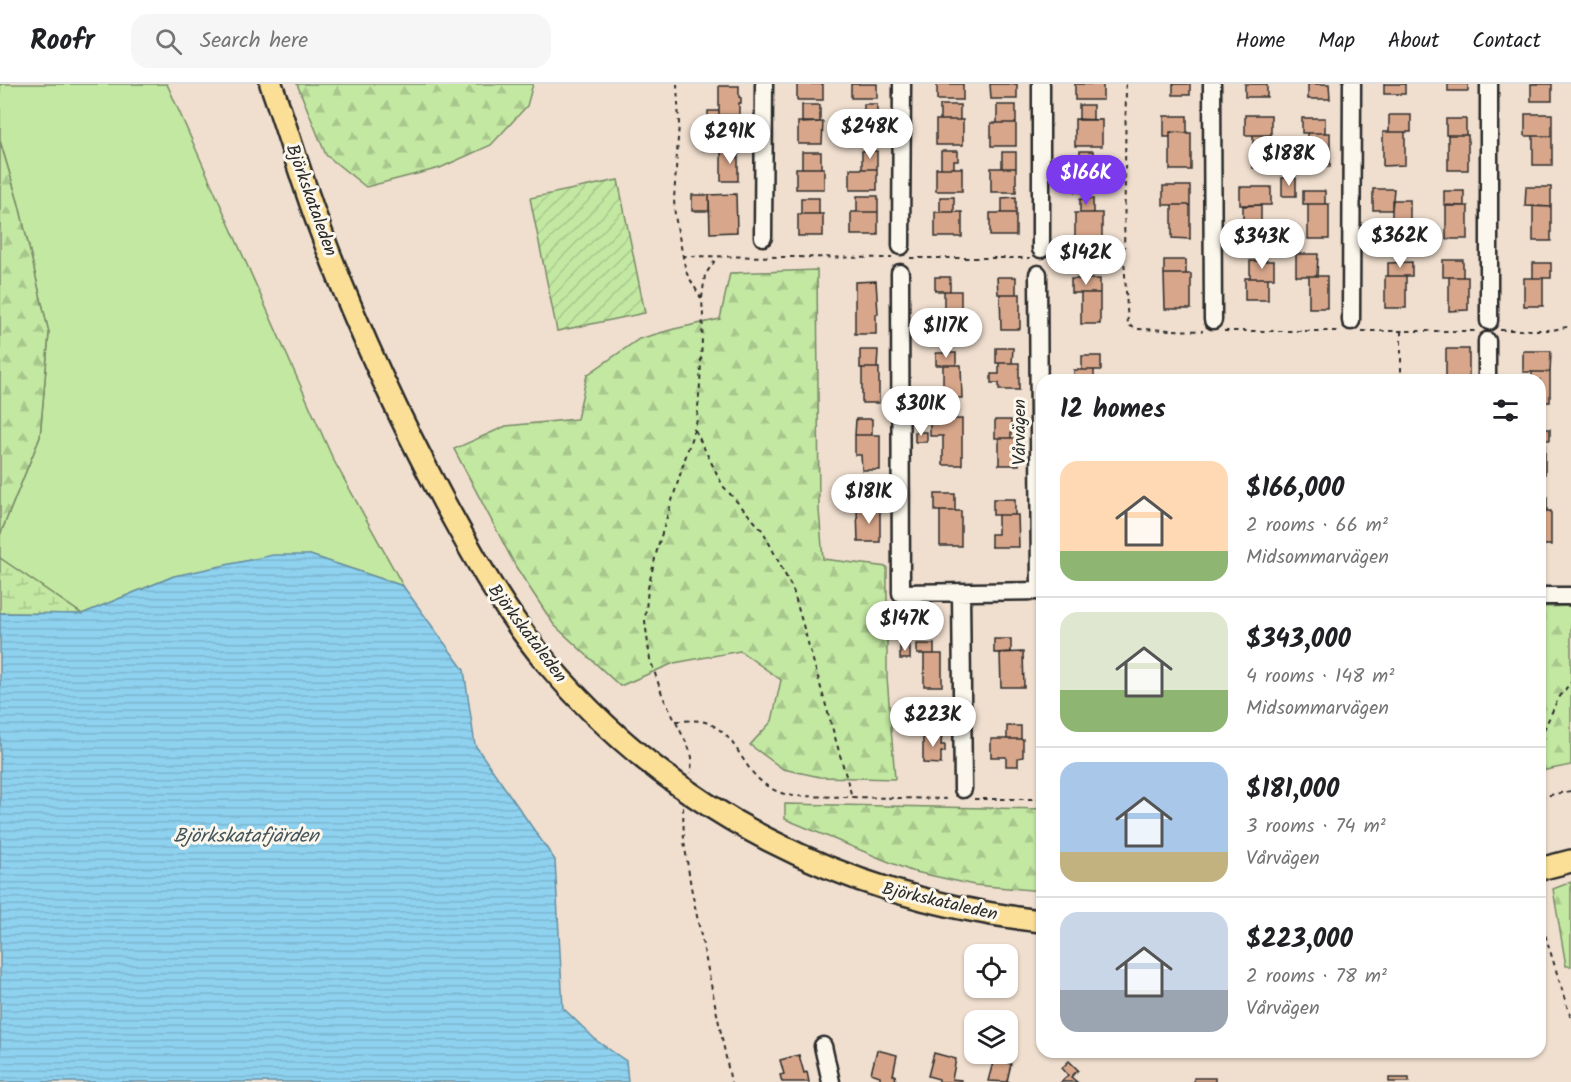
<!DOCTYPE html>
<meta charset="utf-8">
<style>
:root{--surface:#fff;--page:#f6f6f6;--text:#202124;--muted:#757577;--line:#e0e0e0;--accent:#7c3aed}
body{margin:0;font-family:Kalam,sans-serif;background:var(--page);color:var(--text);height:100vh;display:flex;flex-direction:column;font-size:22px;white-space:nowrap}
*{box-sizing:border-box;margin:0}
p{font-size:20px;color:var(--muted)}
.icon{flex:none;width:33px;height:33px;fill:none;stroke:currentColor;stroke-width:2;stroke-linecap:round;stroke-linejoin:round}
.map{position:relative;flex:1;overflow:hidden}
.details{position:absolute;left:1036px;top:290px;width:510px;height:684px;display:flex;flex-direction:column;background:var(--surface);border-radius:18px;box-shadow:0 2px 4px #0004}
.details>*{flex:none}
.buttons{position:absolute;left:964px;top:860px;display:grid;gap:12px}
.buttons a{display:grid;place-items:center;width:54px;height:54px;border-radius:12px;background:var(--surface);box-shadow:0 2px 4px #0004;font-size:30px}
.price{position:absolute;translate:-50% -51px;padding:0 14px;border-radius:21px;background:#fff;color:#222;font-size:20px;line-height:39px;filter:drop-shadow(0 2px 3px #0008)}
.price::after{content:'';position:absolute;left:50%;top:36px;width:18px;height:14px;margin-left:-9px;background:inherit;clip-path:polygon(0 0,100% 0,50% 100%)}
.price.on{background:var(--accent);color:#fff}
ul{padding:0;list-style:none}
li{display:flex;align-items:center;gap:18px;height:150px;padding:0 24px}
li+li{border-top:2px solid var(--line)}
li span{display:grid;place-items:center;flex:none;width:168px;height:120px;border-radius:18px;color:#555}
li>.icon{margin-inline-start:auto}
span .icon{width:72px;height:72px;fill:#fffc;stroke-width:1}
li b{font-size:26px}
h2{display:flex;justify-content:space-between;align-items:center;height:72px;padding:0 24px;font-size:26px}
header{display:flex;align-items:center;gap:36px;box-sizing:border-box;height:84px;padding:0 30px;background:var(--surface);border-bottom:2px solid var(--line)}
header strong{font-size:28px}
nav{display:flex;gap:33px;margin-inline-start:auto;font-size:21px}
.search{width:420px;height:54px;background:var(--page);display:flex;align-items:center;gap:15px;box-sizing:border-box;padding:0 21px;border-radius:18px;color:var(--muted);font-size:22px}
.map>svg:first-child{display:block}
.green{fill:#c3e8a2;stroke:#778a66;stroke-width:1.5}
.forest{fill:url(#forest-firs);stroke:#778a66;stroke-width:1.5}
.wetland{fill:url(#wetland-marsh);stroke:#778a66;stroke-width:1.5}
.garden{fill:url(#garden-furrows);stroke:#778a66;stroke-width:1.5}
.water{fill:url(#water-rules);stroke:#668fa1;stroke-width:1.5}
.building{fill:#d8a78b;stroke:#2b2b2b;stroke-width:1.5}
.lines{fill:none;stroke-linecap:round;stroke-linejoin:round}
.minor-casing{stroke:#2b2b2b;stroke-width:21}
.major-casing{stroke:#2b2b2b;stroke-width:26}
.path{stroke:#2b2b2b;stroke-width:2;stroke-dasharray:4.5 4.5;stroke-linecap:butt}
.minor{stroke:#fbf7ec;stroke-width:16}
.major{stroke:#fbdf96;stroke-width:21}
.labels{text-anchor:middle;stroke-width:6;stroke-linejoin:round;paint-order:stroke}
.street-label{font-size:18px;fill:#2b2b2b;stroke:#fbf7ec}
.water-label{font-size:20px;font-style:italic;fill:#44555c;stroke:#fbf7ec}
</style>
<header>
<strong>Roofr</strong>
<div class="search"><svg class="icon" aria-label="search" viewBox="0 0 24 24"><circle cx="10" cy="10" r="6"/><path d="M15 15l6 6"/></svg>Search here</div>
<nav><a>Home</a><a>Map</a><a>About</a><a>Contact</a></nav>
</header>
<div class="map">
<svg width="1571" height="998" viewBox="0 0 1571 998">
<defs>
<pattern id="forest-firs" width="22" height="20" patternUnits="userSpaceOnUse" patternTransform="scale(1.5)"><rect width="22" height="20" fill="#c3e8a2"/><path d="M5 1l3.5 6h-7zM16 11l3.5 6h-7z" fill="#a8c78c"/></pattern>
<pattern id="wetland-marsh" width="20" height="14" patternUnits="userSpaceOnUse" patternTransform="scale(1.5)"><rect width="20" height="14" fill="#c3e8a2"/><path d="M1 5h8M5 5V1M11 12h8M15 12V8" fill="none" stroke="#a8c78c"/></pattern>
<pattern id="garden-furrows" width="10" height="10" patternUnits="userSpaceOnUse" patternTransform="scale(1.5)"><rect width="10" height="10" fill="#c3e8a2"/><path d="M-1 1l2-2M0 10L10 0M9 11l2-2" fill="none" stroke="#a8c78c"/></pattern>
<pattern id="water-rules" width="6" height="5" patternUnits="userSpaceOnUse" patternTransform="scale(1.5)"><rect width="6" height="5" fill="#8ed2f0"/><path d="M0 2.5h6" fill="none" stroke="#7bb4ce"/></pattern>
</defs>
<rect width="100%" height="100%" fill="#f0dfcf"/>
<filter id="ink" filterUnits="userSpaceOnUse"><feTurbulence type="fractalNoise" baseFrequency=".0167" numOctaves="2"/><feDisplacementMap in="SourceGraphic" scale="12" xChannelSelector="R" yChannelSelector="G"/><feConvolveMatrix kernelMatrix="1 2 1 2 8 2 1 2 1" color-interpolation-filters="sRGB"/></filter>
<g filter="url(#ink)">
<!-- green -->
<path class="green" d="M0 0H167L333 375 403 502 310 471 174 492 82 530 0 474V451L40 353 49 249 19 121 0 57Z"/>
<!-- forest -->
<path class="forest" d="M297 0H533L527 22 491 61 440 84 366 103 326 71Z
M0 57 19 121 49 249 40 353 0 451Z
M817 186 819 426 823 475 887 483V593L895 695 820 693 783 685 750 661 772 637 781 596 740 567 674 579 620 602 554 541 516 483 454 365 506 342 577 335 587 291 639 255 674 245 720 235 730 189Z
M1571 522V681L1541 687V523Z
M785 720 1042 725V807L974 801 911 787 785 735Z
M1571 798V882H1566L1553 805Z"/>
<!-- wetland -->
<path class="wetland" d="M0 474 82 530 0 529Z"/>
<!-- garden -->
<path class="garden" d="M618 96 645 229 557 247 530 114Z"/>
<!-- water -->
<path class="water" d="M273 471H310L403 502 464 586 475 661 555 776 563 924 597 957 626 977 628 998H0V529L82 530 174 492Z"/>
<!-- building -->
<path class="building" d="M797 0H823V16H797Z
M851 0H877V14H851Z
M937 0H963V16H937Z
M990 0H1017V15H991Z
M1075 0H1103V16H1075Z
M1173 0H1190V11H1173Z
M1245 0H1267V13H1245Z
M1308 0H1329L1330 15H1308Z
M1384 0H1405V10H1384Z
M1448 0H1468V7H1448Z
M1531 0H1552V17H1531Z
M719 2H739V13L741 14V19H739V31H719Z
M864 20H877V39H864Z
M802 21H820V38L802 39Z
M940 21H960V36H940Z
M997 21H1016V39H997Z
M1079 21H1093V36H1079Z
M708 27H719V31H731V44H708Z
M1525 30H1552V52H1525Z
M1245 31H1271V51H1245Z
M1389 31H1411V48H1389Z
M1164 32H1187V49L1170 48V53H1164Z
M1302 34H1325V49H1302Z
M1075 35 1102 36V62H1075Z
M1446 35H1466V51H1446Z
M936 36H963V61H936Z
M798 38H823L822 60H798Z
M851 39H877V61H851Z
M991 39H1016V62H991Z
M1170 48 1191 49V86H1170Z
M1383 48H1405V81L1383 82Z
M1307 49H1330V83H1307Z
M1253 51H1271V84H1253Z
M1448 51H1468V86H1448Z
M702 52H730V65L702 66Z
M1533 52H1552V81H1533Z
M721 65H738V97H721Z
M862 67H877V85H862Z
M941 67H958V77H954V84H941Z
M1080 67H1093V81H1080Z
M802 68H821V84H802Z
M1002 68H1016V84H1002Z
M1075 81H1102V108H1075Z
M796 84H824V105H796Z
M936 84H962V107H936Z
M991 84H1016V108H991Z
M850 85H877V106H850Z
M1282 94H1296V112H1282Z
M1163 102H1190V121H1163Z
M1240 103H1271V121H1240Z
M1526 103H1551V123L1525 122Z
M1373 105H1394L1392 126H1373Z
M1303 107H1325V120H1303Z
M1444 107H1464V122L1444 121Z
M736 110 737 148 710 149 709 111Z
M692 111H709V127H692Z
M857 112H878V128H857Z
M940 113H954V128H940Z
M1016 113V129H1002V114Z
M801 114H819V130H801Z
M1080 115H1093V129H1080Z
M1392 116H1410V149H1392Z
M1308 120H1329V155H1308Z
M1172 121H1190V155L1172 154Z
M1261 121V156H1243V122Z
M1446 122H1468V155H1446Z
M1533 122 1551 123V157H1533Z
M851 128H878V151H851Z
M935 128H962V153H935Z
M990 129H1016V152H990Z
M1075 129H1102V156H1075Z
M798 130H823V152H798Z
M1296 170H1318L1317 192H1296Z
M1164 176H1186V190H1164Z
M1443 176H1463V193H1443Z
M1250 177H1274V194H1250Z
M1412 178V192H1388V179Z
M1533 179H1551V194H1533Z
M1164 190H1191V225H1165Z
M1309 192H1327V224H1309Z
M1385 192H1406V224H1385Z
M935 193H950V207H935Z
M997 193H1016V210H998Z
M1449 193H1468V226L1449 227Z
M1245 194H1268V216H1245Z
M1524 194H1543V222H1524Z
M1071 195H1100V209H1071Z
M876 197 878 230H876V250H855V198Z
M944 207H961V240H944Z
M1081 209H1100V240H1081Z
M1000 210H1020V245H1001Z
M996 264H1013L1012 279H996Z
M1446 265H1469V296H1446Z
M860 266H878L877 284H860Z
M1523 267H1551L1550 288H1523Z
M936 269H956V281H936Z
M1082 272H1101V286H1082Z
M999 279H1019V306H999V299H991V290H999Z
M943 281H961L962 314H943Z
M862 284H879V319H862Z
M1074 286H1094V296H1074Z
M1532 288H1550V318H1540V296H1532Z
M856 335H872V351H855Z
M930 335H962V381H943V352H930Z
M995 336H1011V354H995Z
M1540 345H1550V356H1540Z
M915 348H927V358H915Z
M855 351H880V386H862L861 371H855Z
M999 354H1019V381H999Z
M1540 356H1545V390H1540Z
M935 410H955V427H935Z
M883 412V424L860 425 859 413Z
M1540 413H1547V427H1540Z
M993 415H1015V431H993Z
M880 424V458H858L857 425Z
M940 427H961V462H940Z
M1540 427H1551V461H1540Z
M998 431H1018L1019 463H991V450H998Z
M994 555H1011V568L994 569Z
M917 560H934V570H917Z
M900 561H910V575H900Z
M1023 568 1024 603H1001L1000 569Z
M924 570H942V602H924Z
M918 634H933V648H918Z
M1007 642H1021V655H1007Z
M923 648H942L941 661H945V668H941V680L923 679Z
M991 655H1023V673L1018 674V682H1006V673H991Z
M877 966 897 971 893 991H895L896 998H880V992L871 989Z
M934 969 956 975 952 995 961 996V998H939V995L928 992Z
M799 971 804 989 807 988 809 998H782L780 991 784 990 780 976Z
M994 975 1011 980 1007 997 1010 998 988 997Z
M1069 977 1078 986 1071 993 1077 998H1061L1068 991 1062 984Z
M1194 994H1215V998H1194Z
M1389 994H1409V998H1389Z"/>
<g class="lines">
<defs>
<path id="minor" d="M1041 0V165
M1212 0 1213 236
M763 153 764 0
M901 162 902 0
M900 189 901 509 1042 507
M1038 190 1040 507
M1351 237 1352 0
M1489 237V0
M1487 257V296
M961 508 963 705
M1540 512H1571
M823 962 831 998"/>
<path id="major" d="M271 0C288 48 302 97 320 145 355 239 397 330 444 418 474 473 505 529 546 578 672 728 848 816 1042 837
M1540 785 1571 777"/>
</defs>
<!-- minor casing -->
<use href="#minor" class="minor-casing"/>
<!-- major casing -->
<use href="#major" class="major-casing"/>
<!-- path -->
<path class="path" d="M677 0 679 39 674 115 675 132 686 188 702 216 703 232 700 300 697 336 658 462 648 504 645 537 650 575 663 613 688 662 692 673 691 689
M1126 0 1124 174 1128 241 1137 245 1203 247
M682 172 892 174
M910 174H1030
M1054 174H1123
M702 214 705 191 714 178V173
M1500 246H1553L1571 242
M1224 247H1338
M1362 247H1476
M1401 247V296
M695 346 723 402 763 447 793 506 852 713
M676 637C687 637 698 635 708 639 746 655 741 704 794 712L951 715
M1540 654 1558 615 1571 598
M1540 713 1571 707
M974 715H1042
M683 723 684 757 691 803 731 998
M1540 834 1571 935"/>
<!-- minor -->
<use href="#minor" class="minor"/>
<!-- major -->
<use href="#major" class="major"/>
</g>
</g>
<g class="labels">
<!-- street labels -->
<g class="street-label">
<text transform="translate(312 116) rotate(70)" y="6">Björkskataleden</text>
<text transform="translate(1019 348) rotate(-90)" y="6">Vårvägen</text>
<text transform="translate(528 549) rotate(53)" y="6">Björkskataleden</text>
<text transform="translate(940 817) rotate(13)" y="6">Björkskataleden</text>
</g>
<!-- water labels -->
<g class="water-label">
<text x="246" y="758">Björkskatafjärden</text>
</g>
</g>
</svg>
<div class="buttons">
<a><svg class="icon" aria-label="locate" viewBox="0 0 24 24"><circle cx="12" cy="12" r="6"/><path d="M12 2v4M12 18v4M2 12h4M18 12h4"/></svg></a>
<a><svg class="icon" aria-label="layers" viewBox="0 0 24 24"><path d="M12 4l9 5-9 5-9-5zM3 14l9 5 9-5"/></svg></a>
</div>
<b class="price" style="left:870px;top:76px">$248K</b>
<b class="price" style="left:730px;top:81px">$291K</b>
<b class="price" style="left:1289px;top:103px">$188K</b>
<b class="price on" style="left:1086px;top:122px">$166K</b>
<b class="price" style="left:1400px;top:185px">$362K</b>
<b class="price" style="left:1262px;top:186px">$343K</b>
<b class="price" style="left:1086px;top:202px">$142K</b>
<b class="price" style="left:946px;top:275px">$117K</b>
<b class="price" style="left:921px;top:353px">$301K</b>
<b class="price" style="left:869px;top:441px">$181K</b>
<b class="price" style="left:905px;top:568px">$147K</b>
<b class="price" style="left:933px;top:664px">$223K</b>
<section class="details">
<h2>12 homes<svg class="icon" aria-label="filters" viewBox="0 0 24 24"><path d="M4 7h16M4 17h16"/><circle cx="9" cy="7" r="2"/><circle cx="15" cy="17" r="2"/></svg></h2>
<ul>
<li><span style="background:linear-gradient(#ffd9b3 75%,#8fb573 0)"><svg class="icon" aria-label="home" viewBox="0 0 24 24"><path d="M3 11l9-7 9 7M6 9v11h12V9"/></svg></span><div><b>$166,000</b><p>2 rooms · 66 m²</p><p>Midsommarvägen</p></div></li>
<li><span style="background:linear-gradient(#dfe7d0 65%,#8fb573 0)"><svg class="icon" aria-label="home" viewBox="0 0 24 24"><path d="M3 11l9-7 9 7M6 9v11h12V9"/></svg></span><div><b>$343,000</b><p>4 rooms · 148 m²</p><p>Midsommarvägen</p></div></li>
<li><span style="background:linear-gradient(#a9c7e8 75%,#c2b280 0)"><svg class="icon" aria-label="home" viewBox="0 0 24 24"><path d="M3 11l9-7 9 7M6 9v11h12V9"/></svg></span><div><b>$181,000</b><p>3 rooms · 74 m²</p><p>Vårvägen</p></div></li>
<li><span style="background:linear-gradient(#c9d6e8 65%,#9aa5b1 0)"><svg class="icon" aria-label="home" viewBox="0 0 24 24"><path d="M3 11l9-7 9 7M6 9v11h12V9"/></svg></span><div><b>$223,000</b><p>2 rooms · 78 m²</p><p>Vårvägen</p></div></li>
</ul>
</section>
</div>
